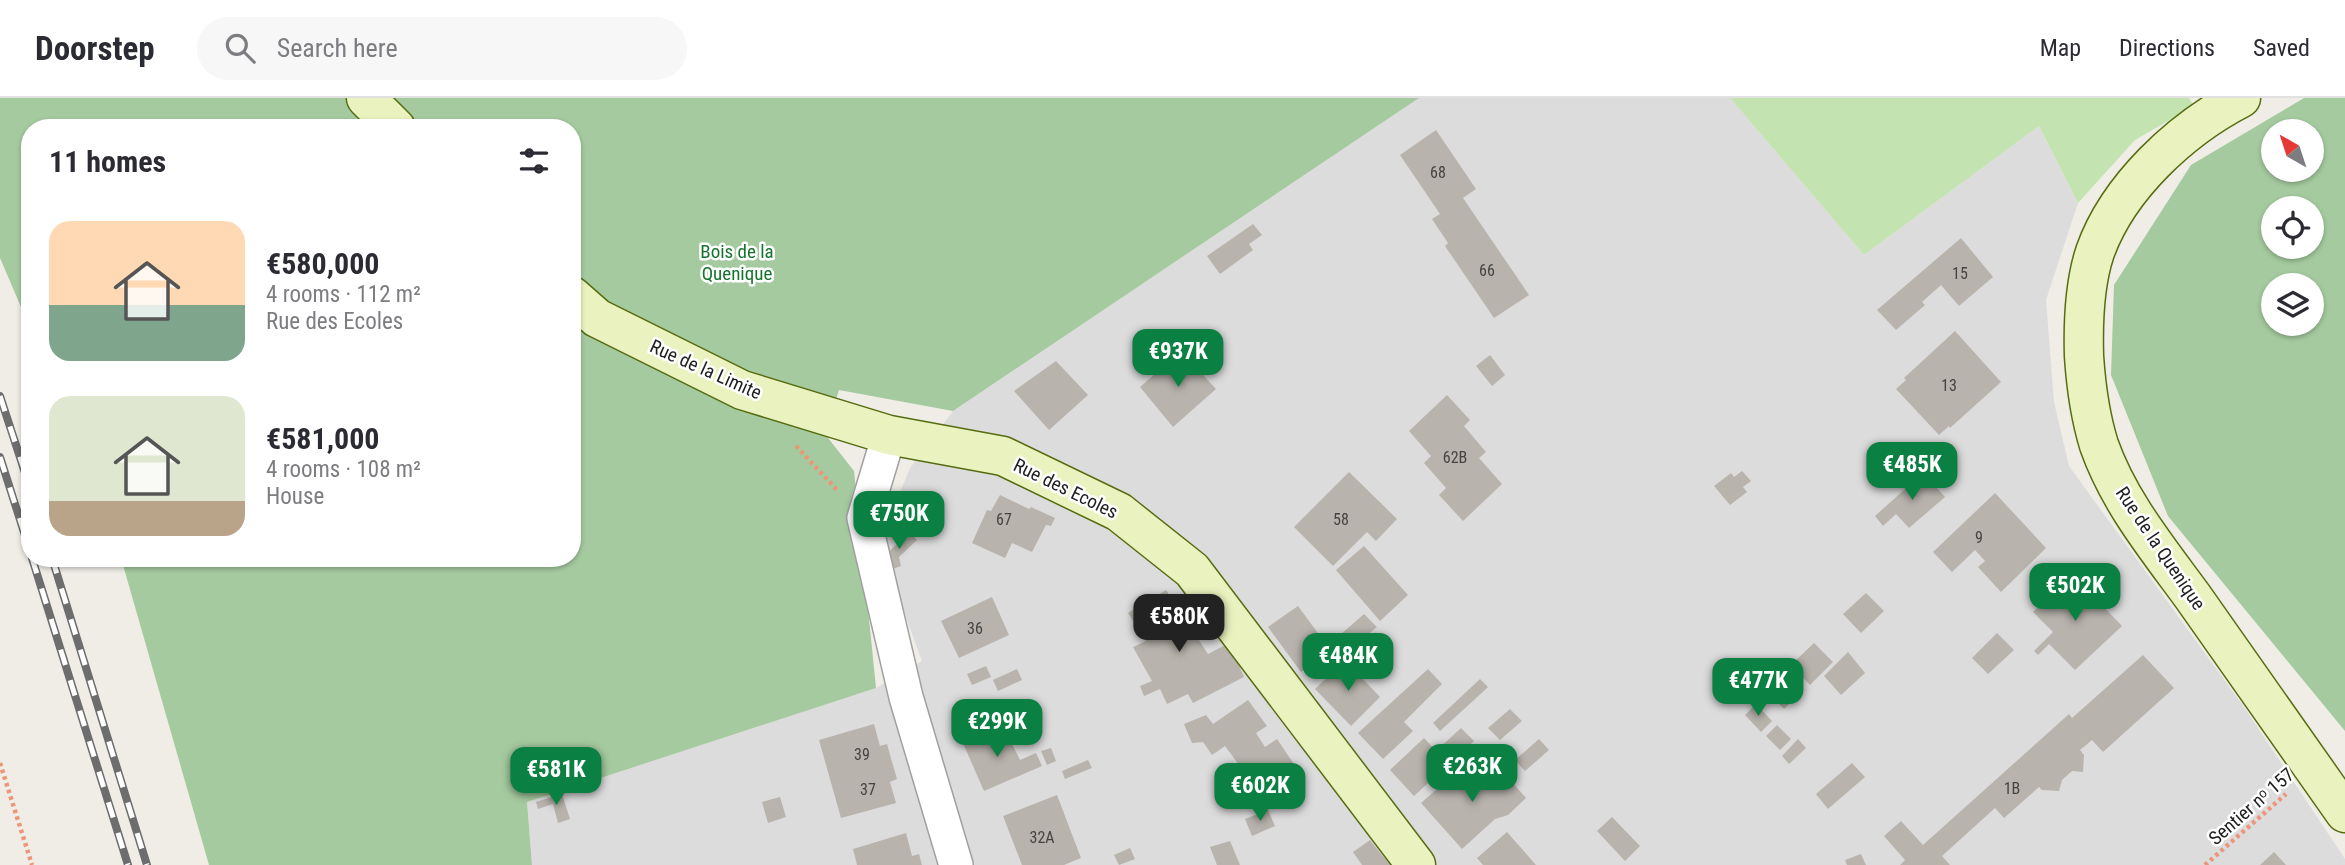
<!DOCTYPE html>
<meta charset="utf-8">
<style>
:root{--surface:#fff;--page:#f7f7f7;--text:#2b2b33;--muted:#7c7c81;--line:#e1e1e2;--accent:#0b8043}
body{margin:0;font-family:"Roboto Condensed",sans-serif;background:var(--page);color:var(--text);height:100vh;display:flex;flex-direction:column;font-size:26px;white-space:nowrap}
*{box-sizing:border-box;margin:0}
p{font-size:23px;color:var(--muted)}
.icon{flex:none;width:38px;height:38px;fill:none;stroke:currentColor;stroke-width:2;stroke-linecap:round;stroke-linejoin:round}
.map{position:relative;flex:1;overflow:hidden}
.panel{position:absolute;left:21px;top:21px;width:560px;height:448px;display:flex;flex-direction:column;background:var(--surface);border-radius:28px;box-shadow:0 2px 5px #0004}
.panel>*{flex:none}
.needle{width:46px;rotate:321deg}
.buttons{position:absolute;left:2261px;top:21px;display:grid;gap:14px}
.buttons a{display:grid;place-items:center;width:63px;height:63px;border-radius:50%;background:var(--surface);box-shadow:0 2px 5px #0004;font-size:35px}
.price{position:absolute;translate:-50% -60px;padding:0 16px;border-radius:14px;background:var(--accent);color:#fff;font-size:23px;line-height:46px;filter:drop-shadow(0 2px 4px #0008)}
.price::after{content:'';position:absolute;left:50%;top:42px;width:21px;height:16px;margin-left:-10px;background:inherit;clip-path:polygon(0 0,100% 0,50% 100%)}
.price.on{background:#222;color:#fff}
ul{padding:0;list-style:none}
li{display:flex;align-items:center;gap:21px;height:175px;padding:0 28px}
li span{display:grid;place-items:center;flex:none;width:196px;height:140px;border-radius:21px;color:#555}
li>.icon{margin-inline-start:auto}
span .icon{width:84px;height:84px;fill:#fffc;stroke-width:1}
li b{font-size:30px}
h2{display:flex;justify-content:space-between;align-items:center;height:84px;padding:0 28px;font-size:30px}
header{display:flex;align-items:center;gap:42px;box-sizing:border-box;height:98px;padding:0 35px;background:var(--surface);border-bottom:2px solid var(--line)}
header strong{font-size:33px}
nav{display:flex;gap:38px;margin-inline-start:auto;font-size:24px}
.search{width:490px;height:63px;background:var(--page);display:flex;align-items:center;gap:18px;box-sizing:border-box;padding:0 24px;border-radius:38px;color:var(--muted);font-size:26px}
.map>svg:first-child{display:block}
.residential{fill:#dddcdc}
.grass{fill:#c3e4b1}
.forest{fill:#a5ca9f;fill-rule:evenodd}
.building{fill:#b8b3ac}
.lines{fill:none;stroke-linecap:round;stroke-linejoin:round}
.street-casing{stroke:#a0a0a0;stroke-width:36}
.secondary-casing{stroke:#556c10;stroke-width:41}
.path{stroke:#ec9579;stroke-width:4.5;stroke-dasharray:3.5 3.5;stroke-linecap:butt}
.street{stroke:#fff;stroke-width:33}
.secondary{stroke:#eaf3bf;stroke-width:38}
.rail-casing{stroke:#6d6d6d;stroke-width:8}
.rail{stroke:#fff;stroke-width:5;stroke-dasharray:16;stroke-linecap:butt}
.labels{text-anchor:middle;stroke-width:5;stroke-linejoin:round;paint-order:stroke}
.number-label{font-size:16px;fill:#454442}
.park-label{font-size:19px;fill:#16732b;stroke:#fff}
.street-label{font-size:19px;fill:#1f1f1f;stroke:#fff}
</style>
<header>
<strong>Doorstep</strong>
<div class="search"><svg class="icon" aria-label="search" viewBox="0 0 24 24"><circle cx="10" cy="10" r="6"/><path d="M15 15l6 6"/></svg>Search here</div>
<nav><a>Map</a><a>Directions</a><a>Saved</a></nav>
</header>
<div class="map">
<svg width="2345" height="767" viewBox="0 0 2345 767">
<rect width="100%" height="100%" fill="#efede6"/>
<!-- residential -->
<path class="residential" d="M1419 0H1730L1864 157 2039 28 2078 105 2046 202 2054 304 2069 368 2244 609 2345 761V767H532L527 704 876 590 922 563 879 445 910 370 953 313Z"/>
<!-- grass -->
<path class="grass" d="M1730 0H2189L2194 8 2135 42 2078 105 2039 28 1864 157Z"/>
<!-- forest -->
<path class="forest" d="M0 0H1419L953 313 839 292 825 336 854 373 876 590 527 704 532 767H209L121 460H572V30H30V230L0 160Z
M2304 0H2345V633L2168 418 2111 277 2114 187 2191 67ZM2273 33H2312V72H2273ZM2273 110H2312V149H2273ZM2273 187H2312V226H2273Z"/>
<!-- building -->
<path class="building" d="M1436 32 1476 91 1463 100 1529 197 1494 220 1445 148 1448 145 1432 121 1440 116 1400 57Z
M1253 126 1262 137 1249 146 1253 152 1220 176 1207 158Z
M1961 140 1993 179 1959 208 1941 187 1922 204 1925 207 1896 232 1877 212Z
M1955 233 2001 284 1950 330 1949 328 1939 337 1896 291 1906 282 1904 280Z
M1181 253 1216 291 1173 329 1140 289Z
M1490 257 1505 277 1492 288 1476 268Z
M1056 263 1088 297 1049 332 1014 293Z
M1447 297 1470 322 1464 328 1486 354 1479 360 1502 386 1463 423 1439 397 1446 390 1424 365 1431 358 1409 333Z
M1742 373 1751 383 1743 389 1747 394 1730 407 1714 388 1731 375 1734 379Z
M1349 374 1397 421 1376 443 1367 434 1333 468 1294 429Z
M1923 375 1945 399 1909 430 1896 416 1883 428 1875 418Z
M1995 395 2046 450 2001 494 1978 469 1985 463 1975 452 1952 474 1933 454Z
M1000 397 1029 411 1031 409 1055 420 1051 428 1046 427 1032 454 1012 445 1005 460 972 445 987 412 991 413Z
M910 434 917 442 899 459 901 468 890 472 885 457Z
M1364 448 1408 497 1380 523 1336 472Z
M2072 476 2122 528 2075 572 2049 546 2038 557 2034 553 2053 534 2033 514Z
M1166 492 1208 556 1229 545 1244 579 1193 605 1188 596 1167 606 1160 591 1144 598 1140 588 1152 583 1133 549 1146 543 1128 515Z
M1866 495 1884 513 1861 535 1843 516Z
M992 499 1009 537 959 560 941 523Z
M1298 508 1331 553 1301 574 1268 529Z
M1364 516 1377 529 1351 550 1340 537Z
M1997 535 2014 552 1988 576 1972 560Z
M1814 545 1833 564 1810 587 1791 567Z
M1848 554 1865 575 1841 597 1824 578Z
M2143 557 2174 590 2103 654 2092 642 2080 652 2084 657 2083 674 2072 673 2062 682 2059 693 2042 692 2039 689 2004 720 1995 710 1942 758 1950 767H1900L1905 762 1884 738 1901 723 1923 747 2069 616 2072 620Z
M1345 562 1380 599 1351 628 1315 591Z
M986 568 991 579 972 587 967 576Z
M1017 571 1022 582 998 593 993 582Z
M1428 571 1442 586 1404 624 1413 633 1383 661 1358 635Z
M1480 581 1488 589 1486 591 1440 633 1433 625Z
M1774 583 1793 602 1784 611 1765 591Z
M1248 602 1267 628 1256 635 1265 649 1277 641 1296 669 1249 702 1229 674 1239 667 1225 648 1212 657 1203 644 1192 645 1184 626 1206 617 1213 626Z
M1756 606 1772 623 1761 634 1745 617Z
M1510 611 1522 623 1500 642 1488 630Z
M874 626 880 648 887 646 892 664 897 681 890 684 896 705 841 720 819 642Z
M1777 627 1791 641 1780 652 1766 638Z
M996 630 1003 645 1010 642 1020 662 1036 655 1042 668 984 693 962 643Z
M1461 630 1474 643 1414 698 1390 672 1424 640 1436 653Z
M1539 641 1549 652 1525 673 1515 662Z
M1798 641 1806 650 1789 666 1782 658Z
M1051 650 1056 663 1047 667 1041 653Z
M1088 662 1092 670 1065 681 1062 673Z
M1852 665 1865 679 1828 711 1816 696Z
M1463 668 1470 669 1486 687 1502 673 1526 700 1508 717 1495 721 1462 751 1421 705Z
M562 696 570 721 558 725 553 706 538 711 536 704Z
M1057 697 1081 760 1064 767H1022L1003 718Z
M780 699 786 719 768 725 762 704Z
M1268 712 1275 728 1252 738 1245 721Z
M1612 719 1640 748 1625 763 1597 733Z
M1507 734 1536 767H1483L1477 760Z
M906 735 912 758 919 756 922 767H857L853 751Z
M1370 742 1381 756 1391 767H1362L1353 754Z
M1230 743 1240 767H1217L1210 749Z
M1130 750 1135 761 1119 767 1114 757Z
M2274 754 2286 767H2260Z
M1861 756 1866 767H1847L1845 762Z"/>
<g class="lines">
<defs>
<path id="street" d="M889 337 864 420 906 599 956 767"/>
<path id="secondary" d="M366 0 396 30
M2241 0C2181 31 2118 89 2095 154 2084 187 2083 224 2084 258 2086 288 2090 318 2099 347 2119 404 2158 451 2193 499 2244 571 2295 643 2345 715
M572 198 597 220 742 292 889 337 1003 358 1119 414 1192 472 1416 767"/>
</defs>
<!-- street casing -->
<use href="#street" class="street-casing"/>
<!-- secondary casing -->
<use href="#secondary" class="secondary-casing"/>
<!-- path -->
<path class="path" d="M796 348 838 393
M0 665 32 767
M2205 767 2286 696"/>
<!-- street -->
<use href="#street" class="street"/>
<!-- secondary -->
<use href="#secondary" class="secondary"/>
<defs>
<path id="rail" d="M0 298 30 390
M0 359 30 453
M32 460 128 767
M52 460 147 767"/>
</defs>
<!-- rail casing -->
<use href="#rail" class="rail-casing"/>
<!-- rail -->
<use href="#rail" class="rail"/>
</g>
<g class="labels">
<!-- number labels -->
<g class="number-label">
<text x="1438" y="80">68</text>
<text x="1487" y="178">66</text>
<text x="1960" y="181">15</text>
<text x="1949" y="293">13</text>
<text x="1455" y="365">62B</text>
<text x="1004" y="427">67</text>
<text x="1341" y="427">58</text>
<text x="1979" y="445">9</text>
<text x="975" y="536">36</text>
<text x="862" y="662">39</text>
<text x="2012" y="696">1B</text>
<text x="868" y="697">37</text>
<text x="1042" y="745">32A</text>
</g>
<!-- park labels -->
<g class="park-label">
<text x="737" y="160">Bois de la<tspan x="737" dy="22">Quenique</tspan></text>
</g>
<!-- street labels -->
<g class="street-label">
<text transform="translate(706 271) rotate(24)" y="7">Rue de la Limite</text>
<text transform="translate(1066 390) rotate(26)" y="7">Rue des Ecoles</text>
<text transform="translate(2161 450) rotate(56)" y="7">Rue de la Quenique</text>
<text transform="translate(2251 708) rotate(-41)" y="7">Sentier nᵒ 157</text>
</g>
</g>
</svg>
<div class="buttons">
<a><svg class="needle" viewBox="-14 -14 28 28"><path d="M0-13l5 13h-10z" fill="#e53935"/><path d="M0 13l5-13h-10z" fill="#7c7c81"/></svg></a>
<a><svg class="icon" aria-label="locate" viewBox="0 0 24 24"><circle cx="12" cy="12" r="6"/><path d="M12 2v4M12 18v4M2 12h4M18 12h4"/></svg></a>
<a><svg class="icon" aria-label="layers" viewBox="0 0 24 24"><path d="M12 4l9 5-9 5-9-5zM3 14l9 5 9-5"/></svg></a>
</div>
<b class="price" style="left:1178px;top:291px">€937K</b>
<b class="price" style="left:1912px;top:404px">€485K</b>
<b class="price" style="left:899px;top:453px">€750K</b>
<b class="price" style="left:2075px;top:525px">€502K</b>
<b class="price on" style="left:1179px;top:556px">€580K</b>
<b class="price" style="left:1348px;top:595px">€484K</b>
<b class="price" style="left:1758px;top:620px">€477K</b>
<b class="price" style="left:997px;top:661px">€299K</b>
<b class="price" style="left:1472px;top:706px">€263K</b>
<b class="price" style="left:556px;top:709px">€581K</b>
<b class="price" style="left:1260px;top:725px">€602K</b>
<section class="panel">
<h2>11 homes<svg class="icon" aria-label="filters" viewBox="0 0 24 24"><path d="M4 7h16M4 17h16"/><circle cx="9" cy="7" r="2"/><circle cx="15" cy="17" r="2"/></svg></h2>
<ul>
<li><span style="background:linear-gradient(#ffd9b3 60%,#7fa58c 0)"><svg class="icon" aria-label="home" viewBox="0 0 24 24"><path d="M3 11l9-7 9 7M6 9v11h12V9"/></svg></span><div><b>€580,000</b><p>4 rooms · 112 m²</p><p>Rue des Ecoles</p></div></li>
<li><span style="background:linear-gradient(#dfe7d0 75%,#b9a48a 0)"><svg class="icon" aria-label="home" viewBox="0 0 24 24"><path d="M3 11l9-7 9 7M6 9v11h12V9"/></svg></span><div><b>€581,000</b><p>4 rooms · 108 m²</p><p>House</p></div></li>
</ul>
</section>
</div>
